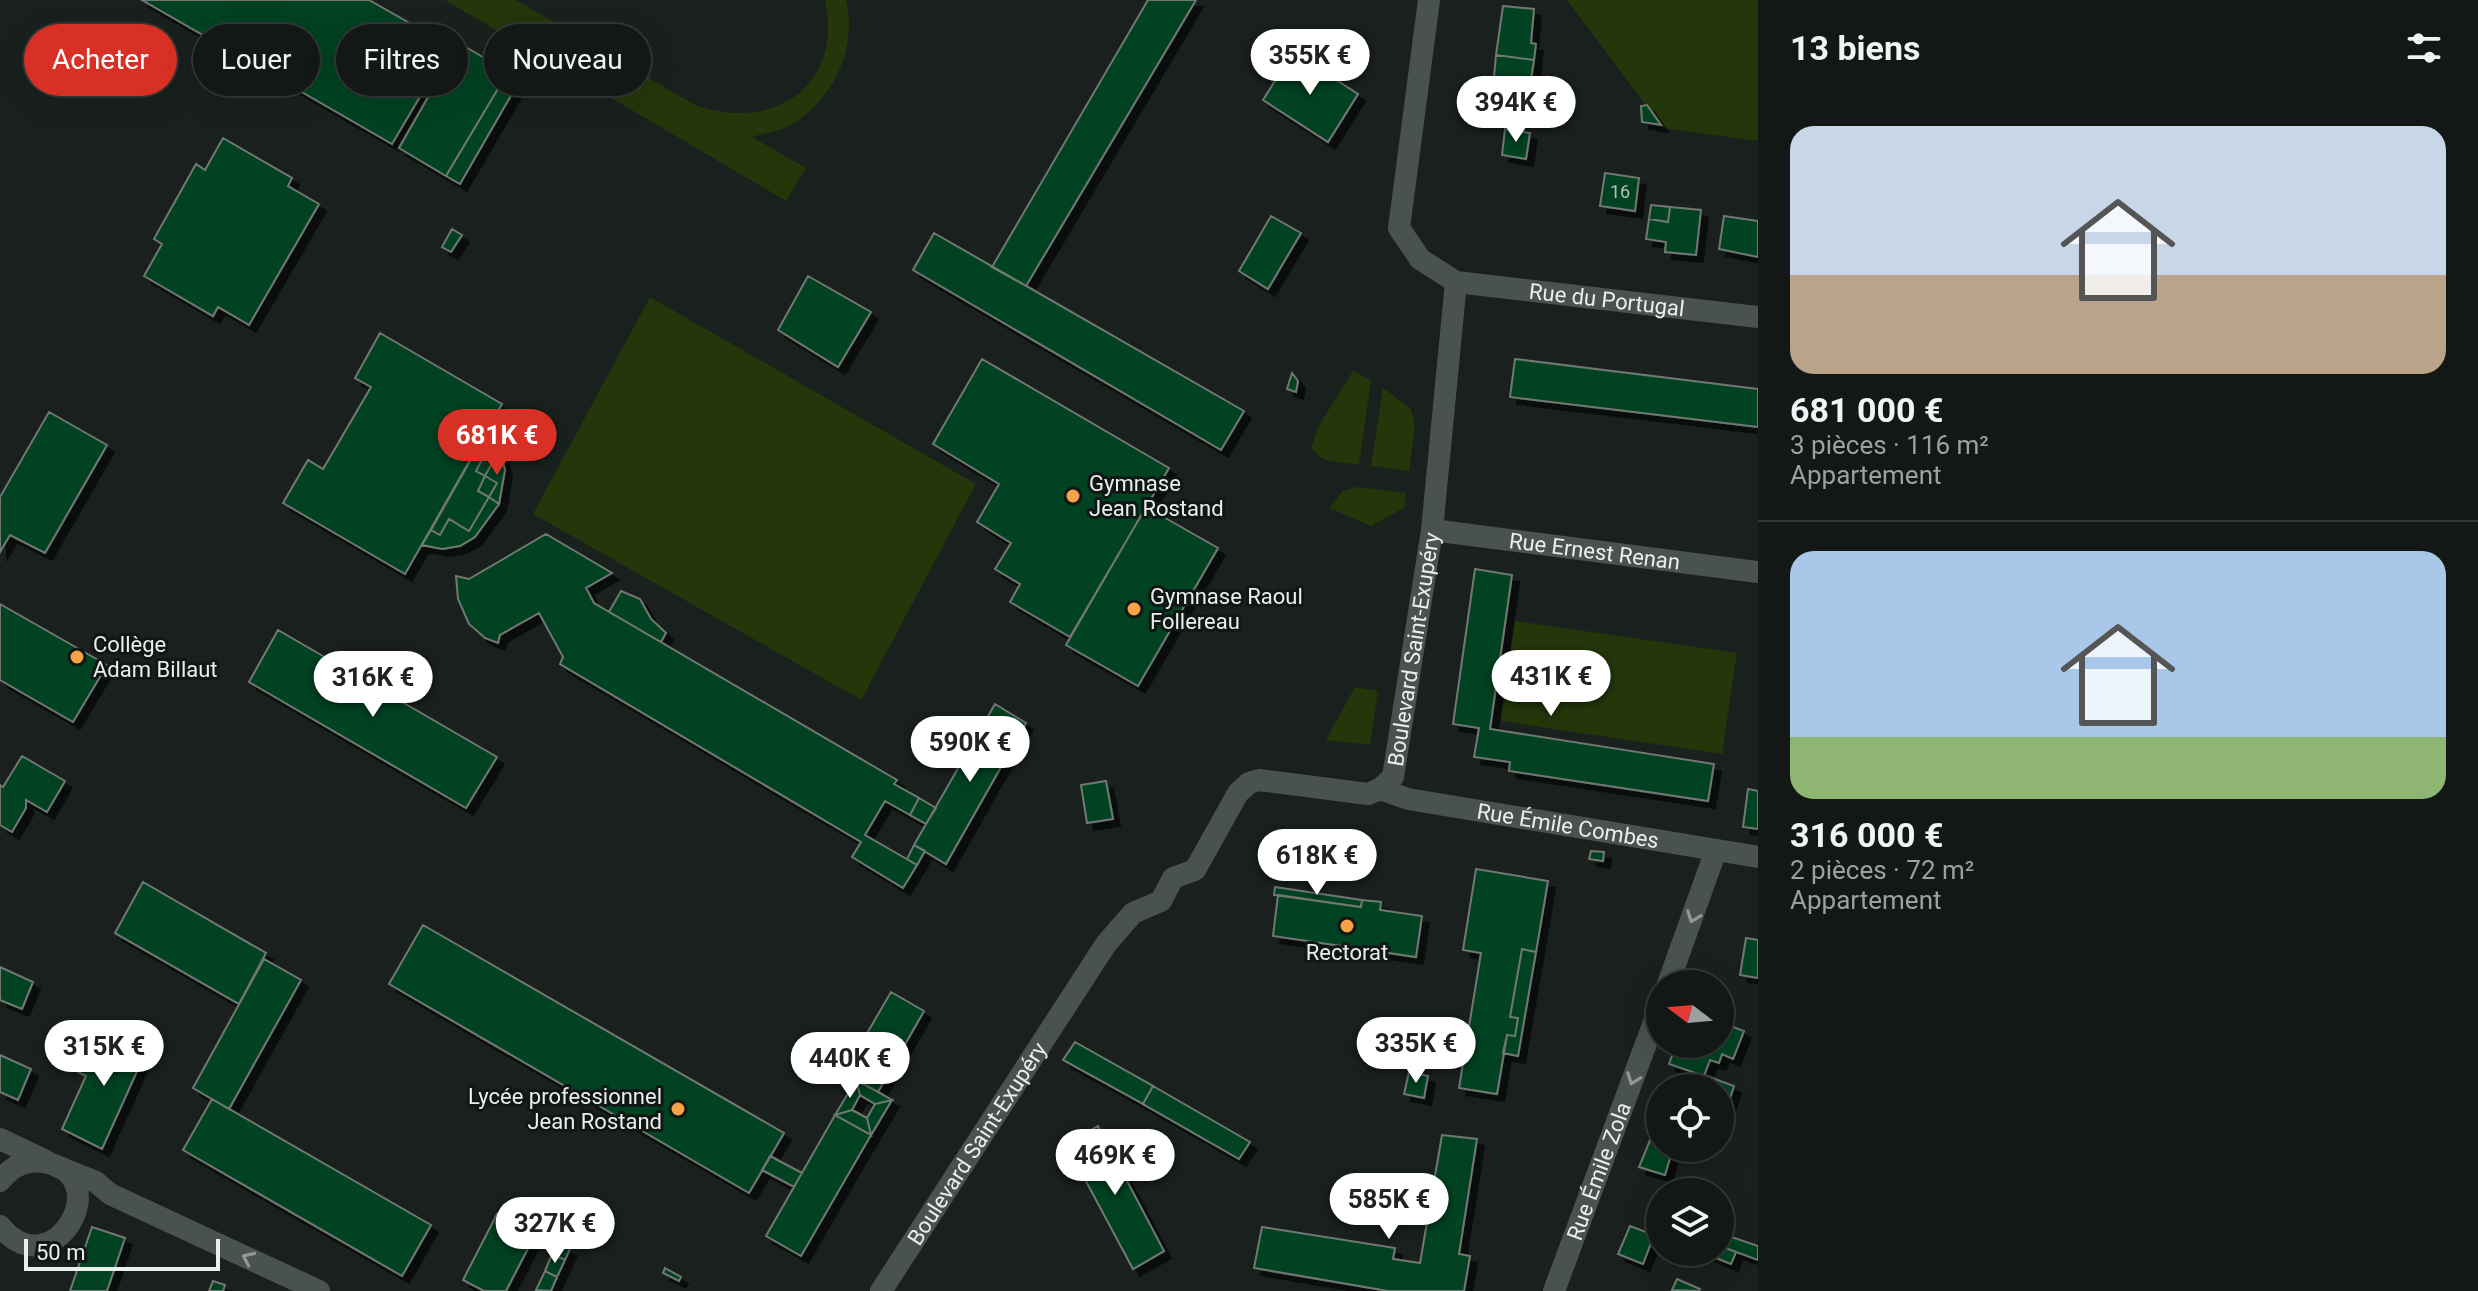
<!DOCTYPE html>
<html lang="fr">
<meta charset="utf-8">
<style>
:root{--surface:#131816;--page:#202523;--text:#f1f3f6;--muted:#9da0a1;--line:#323735;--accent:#d93025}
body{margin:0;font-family:Roboto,sans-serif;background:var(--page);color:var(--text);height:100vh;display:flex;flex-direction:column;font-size:30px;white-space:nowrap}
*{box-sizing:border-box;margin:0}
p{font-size:26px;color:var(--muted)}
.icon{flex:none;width:44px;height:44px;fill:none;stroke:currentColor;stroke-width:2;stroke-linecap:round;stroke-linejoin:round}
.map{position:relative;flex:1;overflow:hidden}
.panel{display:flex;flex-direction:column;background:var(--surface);width:720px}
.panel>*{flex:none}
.top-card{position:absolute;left:24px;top:24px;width:760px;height:72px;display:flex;gap:16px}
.needle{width:52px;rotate:286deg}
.buttons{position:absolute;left:1646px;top:970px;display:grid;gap:16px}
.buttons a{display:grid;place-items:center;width:88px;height:88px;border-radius:50%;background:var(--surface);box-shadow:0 8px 32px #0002,0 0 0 2px var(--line);font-size:40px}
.scale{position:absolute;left:24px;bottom:20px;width:196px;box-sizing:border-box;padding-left:8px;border:4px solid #eaeeed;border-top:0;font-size:22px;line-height:28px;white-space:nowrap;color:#eaeeed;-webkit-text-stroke:6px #101715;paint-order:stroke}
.price{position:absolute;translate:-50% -68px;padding:0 18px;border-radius:28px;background:#fff;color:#222;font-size:26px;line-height:52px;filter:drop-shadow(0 2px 4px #0008)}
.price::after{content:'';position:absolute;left:50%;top:48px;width:24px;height:18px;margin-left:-12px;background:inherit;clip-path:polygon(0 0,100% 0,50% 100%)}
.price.on{background:var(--accent);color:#fff}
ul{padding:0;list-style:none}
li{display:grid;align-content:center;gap:16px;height:424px;padding:0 32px}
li+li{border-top:2px solid var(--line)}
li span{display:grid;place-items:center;height:248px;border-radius:24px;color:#555}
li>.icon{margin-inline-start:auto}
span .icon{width:144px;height:144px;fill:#fffc;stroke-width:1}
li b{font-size:34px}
h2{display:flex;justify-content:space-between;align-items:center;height:96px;padding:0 32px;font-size:34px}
.tag{padding:0 28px;border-radius:36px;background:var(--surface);box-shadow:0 8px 32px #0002,0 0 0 2px var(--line);font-size:28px;line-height:72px}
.tag.on{background:var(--accent);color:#fff}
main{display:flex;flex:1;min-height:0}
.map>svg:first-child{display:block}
.green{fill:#23370b}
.building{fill:#024320;stroke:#717772;stroke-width:2;filter:url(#shadow)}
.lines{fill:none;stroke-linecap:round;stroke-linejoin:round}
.minor{stroke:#4a524f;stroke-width:22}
.oneway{stroke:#929896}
.poi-dot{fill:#f5a346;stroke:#101715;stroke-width:3}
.labels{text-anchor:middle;stroke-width:6;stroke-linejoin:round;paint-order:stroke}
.number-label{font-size:18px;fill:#b0c3ba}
.street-label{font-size:22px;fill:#eaeeed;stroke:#101715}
.poi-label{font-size:22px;fill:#eaeeed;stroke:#101715;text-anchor:start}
</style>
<main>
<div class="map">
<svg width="1758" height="1291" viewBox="0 0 1758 1291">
<defs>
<filter id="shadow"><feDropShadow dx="7" dy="7" stdDeviation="0" flood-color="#0009"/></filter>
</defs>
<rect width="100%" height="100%" fill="#19201e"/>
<!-- green -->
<path class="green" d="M445 0H516L695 105C773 133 844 86 825 0H846C859 50 830 108 782 129 773 132 762 134 752 137L806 168 786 201Z
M1567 0H1758V141L1663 128Z
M650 297 976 484 861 700 533 514Z
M1353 371 1371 380 1359 465 1325 460 1311 449 1318 427Z
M1383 388 1411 409 1415 427 1409 471 1371 466Z
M1356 487 1406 493 1404 508 1371 526 1329 508 1343 491Z
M1515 621 1737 653 1722 754 1501 721Z
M1355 687 1378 691 1370 745 1326 740Z"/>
<!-- building -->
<path class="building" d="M142 0H369L450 46 392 144Z
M1148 0H1196L1026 286 992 267Z
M1503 6 1534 9 1531 43 1536 44 1534 60 1496 55Z
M459 43 508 72 446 176 399 148Z
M1293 52 1358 94 1328 142 1263 100Z
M1496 55 1534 60 1529 93 1493 88Z
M508 72 520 80 460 184 446 176Z
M1497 105 1509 106 1507 124 1496 123Z
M1647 105 1661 125 1642 122 1641 106Z
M1505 129 1530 133 1526 159 1502 155Z
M223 138 292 178 288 186 319 204 249 325 218 307 213 316 144 276 162 244 154 239 196 164 205 170Z
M1605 173 1639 178 1635 211 1600 206Z
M1651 205 1670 207 1668 222 1649 219Z
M1670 207 1701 210 1696 255 1665 252 1666 242 1646 239 1649 219 1668 222Z
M1271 216 1301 233 1268 289 1239 271Z
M1724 216 1758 221V257L1719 249Z
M452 229 462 235 451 252 442 247Z
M934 233 1244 411 1221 450 913 270Z
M808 276 871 312 838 367 778 330Z
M380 333 502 404 405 574 283 503 308 460 323 469 371 387 355 378Z
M982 359 1169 468 1070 637 1010 602 1020 584 995 569 1011 543 977 522 999 484 933 444Z
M1515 359 1758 389V427L1510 397Z
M1292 373 1298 381 1296 392 1287 389Z
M49 412 107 445 45 553 10 535 0 552V497Z
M486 432 500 449 485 476 476 471 486 452 478 447Z
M478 447 486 452 476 471 485 476 478 491 489 497 469 531 449 519 440 535 431 530Z
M500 449 505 470 499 504 489 497 497 483 485 476Z
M485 476 497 483 489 497 478 491Z
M489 497 499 504 475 537 460 546 442 549 422 545 431 530 440 535 449 519 469 531Z
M1146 507 1218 548 1138 686 1066 645Z
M546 534 612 573 586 588 594 603 897 780 894 784 919 798 910 815 885 801 865 835 917 865 903 888 852 857 861 842 560 664 563 657 539 613 500 635 498 643 485 638 469 624 458 599 456 576 469 579Z
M1475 569 1512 575 1490 729 1714 764 1708 801 1509 771 1510 762 1474 757 1479 728 1453 724Z
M621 591 640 599 651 619 666 633 661 642 609 612Z
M0 604 107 665 73 722 0 680Z
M278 630 497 757 466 808 249 682Z
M995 704 1026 723 946 864 914 845Z
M22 756 65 781 47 812 26 800V808L12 832 0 825V785L3 787Z
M1106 781 1113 819 1087 823 1081 785Z
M1748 789 1758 791V829L1743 827Z
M919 798 936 808 926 824 910 815Z
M914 845 925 851 917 865 907 859Z
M1591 851 1604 852 1603 861 1589 859Z
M1476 869 1548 881 1536 952 1522 949 1510 1017 1518 1018 1515 1036 1507 1035 1497 1094 1459 1088 1481 953 1463 950Z
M143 882 266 953 239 1004 115 933Z
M1275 887 1362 900 1361 907 1274 895Z
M1278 895 1361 907 1362 900 1381 902 1380 910 1422 916 1416 957 1273 936Z
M423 925 784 1133 749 1193 389 984Z
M1746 938 1758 940V978L1740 975Z
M1522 949 1536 952 1518 1056 1503 1053 1507 1035 1515 1036 1518 1018 1510 1017Z
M264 959 301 980 229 1109 193 1088Z
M0 967 33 982 22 1009 0 1000Z
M891 992 924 1011 878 1092 844 1073Z
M1720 1022 1744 1031 1733 1059 1722 1054 1719 1063 1710 1060 1704 1076 1669 1064 1675 1048 1688 1052 1691 1044H1720Z
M108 1028 148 1047 102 1149 62 1129 86 1076 78 1072 85 1057 93 1061Z
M1075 1042 1153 1086 1143 1104 1063 1060Z
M0 1055 31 1069 18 1100 0 1092Z
M1409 1072 1428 1076 1424 1098 1404 1094Z
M1704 1075 1734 1086 1720 1129V1088H1700Z
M856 1080 860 1095 852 1110 835 1115Z
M856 1080 878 1092 892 1100 875 1104 860 1095Z
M1153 1086 1250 1142 1239 1159 1143 1104Z
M212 1099 431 1225 402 1276 183 1150Z
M892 1100 871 1135 867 1118 875 1104Z
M852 1110 867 1118 871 1135 835 1115Z
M835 1115 871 1135 801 1256 766 1236Z
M1098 1126 1164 1251 1133 1269 1066 1144Z
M1655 1128 1660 1129V1148H1673L1665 1175 1639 1167Z
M1442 1135 1477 1139 1459 1254 1470 1256 1464 1291H1388L1254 1268 1262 1227 1395 1248 1393 1259 1420 1263Z
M770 1156 802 1173 794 1187 762 1170Z
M497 1214 536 1233 506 1291H484L463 1280Z
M1630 1226 1654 1235 1643 1264 1618 1254Z
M92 1227 125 1238 107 1291H70Z
M1720 1233 1758 1246V1260L1720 1246Z
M556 1243 570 1249 565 1260 552 1254Z
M1720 1246 1736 1252 1731 1264 1701 1252H1720Z
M552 1254 565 1260 557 1277 545 1271Z
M665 1268 681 1277 679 1281 663 1273Z
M545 1271 557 1277 551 1291 536 1290Z
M1677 1279 1700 1289 1699 1291 1672 1290Z
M213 1281 225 1285 223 1291H209Z"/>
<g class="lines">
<!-- minor -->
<g class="minor">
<path id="s1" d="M1429 0 1399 228 1420 259 1456 282 1758 317"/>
<path id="s2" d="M1432 530 1758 572"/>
<path id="s3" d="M1380 789 1408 799 1758 857"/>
<path d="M1668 984 1716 850"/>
<path d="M0 1139 46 1161"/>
<path d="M56 1166 96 1182 110 1194 319 1291"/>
<path d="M0 1181C11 1167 25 1159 43 1162 120 1174 53 1291 0 1226"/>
<path id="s4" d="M881 1291 1106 944 1133 913 1161 901 1173 878 1195 870 1238 793 1249 783 1259 780 1368 794 1380 789 1393 777 1432 530 1456 282"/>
<path id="s5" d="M1554 1291 1660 1006"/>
</g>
</g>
<!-- one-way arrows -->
<defs><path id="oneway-chevron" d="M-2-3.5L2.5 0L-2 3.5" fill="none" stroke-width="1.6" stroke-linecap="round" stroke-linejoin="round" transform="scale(2)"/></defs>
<g class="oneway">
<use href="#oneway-chevron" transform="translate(1693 917) rotate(110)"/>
<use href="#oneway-chevron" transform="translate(1633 1079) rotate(110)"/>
<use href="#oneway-chevron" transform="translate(248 1258) rotate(-155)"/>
</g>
<!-- markers -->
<g class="poi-dot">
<circle cx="1073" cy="496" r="8"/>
<circle cx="1134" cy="609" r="8"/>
<circle cx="77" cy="657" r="8"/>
<circle cx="1347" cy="926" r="8"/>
<circle cx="678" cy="1109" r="8"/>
</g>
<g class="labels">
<!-- number labels -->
<g class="number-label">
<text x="1620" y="198">16</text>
</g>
<!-- street labels -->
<g class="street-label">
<text dy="8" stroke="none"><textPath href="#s1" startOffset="462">Rue du Portugal</textPath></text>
<text dy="8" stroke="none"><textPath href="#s2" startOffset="164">Rue Ernest Renan</textPath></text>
<text dy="8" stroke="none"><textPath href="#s4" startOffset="918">Boulevard Saint-Exupéry</textPath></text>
<text dy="8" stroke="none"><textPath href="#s3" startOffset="192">Rue Émile Combes</textPath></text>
<text dy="8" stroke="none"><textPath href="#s4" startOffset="176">Boulevard Saint-Exupéry</textPath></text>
<text dy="8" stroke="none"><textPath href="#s5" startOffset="128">Rue Émile Zola</textPath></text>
</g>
<!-- poi labels -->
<g class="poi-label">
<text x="1089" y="491">Gymnase<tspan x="1089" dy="25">Jean Rostand</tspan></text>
<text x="1150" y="604">Gymnase Raoul<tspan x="1150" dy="25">Follereau</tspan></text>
<text x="93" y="652">Collège<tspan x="93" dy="25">Adam Billaut</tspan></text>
<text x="1347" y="960" text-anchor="middle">Rectorat</text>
<text x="662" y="1104" text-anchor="end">Lycée professionnel<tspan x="662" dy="25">Jean Rostand</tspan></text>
</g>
</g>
</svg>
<div class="buttons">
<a><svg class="needle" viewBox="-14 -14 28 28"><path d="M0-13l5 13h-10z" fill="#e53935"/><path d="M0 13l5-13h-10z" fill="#9da0a1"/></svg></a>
<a><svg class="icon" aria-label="locate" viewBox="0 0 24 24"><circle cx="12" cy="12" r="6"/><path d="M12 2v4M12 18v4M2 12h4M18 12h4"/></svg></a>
<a><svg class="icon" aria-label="layers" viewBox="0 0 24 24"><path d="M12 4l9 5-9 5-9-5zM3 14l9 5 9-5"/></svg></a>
</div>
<div class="scale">50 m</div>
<b class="price" style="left:1310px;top:97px">355K €</b>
<b class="price" style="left:1516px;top:144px">394K €</b>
<b class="price on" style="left:497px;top:477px">681K €</b>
<b class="price" style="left:1551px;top:718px">431K €</b>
<b class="price" style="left:373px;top:719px">316K €</b>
<b class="price" style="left:970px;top:784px">590K €</b>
<b class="price" style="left:1317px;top:897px">618K €</b>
<b class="price" style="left:1416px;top:1085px">335K €</b>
<b class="price" style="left:104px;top:1088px">315K €</b>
<b class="price" style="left:850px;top:1100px">440K €</b>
<b class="price" style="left:1115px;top:1197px">469K €</b>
<b class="price" style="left:1389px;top:1241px">585K €</b>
<b class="price" style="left:555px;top:1265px">327K €</b>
<div class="top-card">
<a class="tag on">Acheter</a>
<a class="tag">Louer</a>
<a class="tag">Filtres</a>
<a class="tag">Nouveau</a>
</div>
</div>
<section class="panel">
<h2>13 biens<svg class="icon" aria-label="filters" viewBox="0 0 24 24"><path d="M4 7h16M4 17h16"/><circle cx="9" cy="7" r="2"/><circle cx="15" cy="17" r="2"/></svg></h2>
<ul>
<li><span style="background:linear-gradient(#c9d6e8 60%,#b9a48a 0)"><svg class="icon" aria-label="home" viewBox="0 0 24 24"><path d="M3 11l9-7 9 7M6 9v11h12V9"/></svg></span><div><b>681 000 €</b><p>3 pièces · 116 m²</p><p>Appartement</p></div></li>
<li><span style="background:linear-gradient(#a9c7e8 75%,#8fb573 0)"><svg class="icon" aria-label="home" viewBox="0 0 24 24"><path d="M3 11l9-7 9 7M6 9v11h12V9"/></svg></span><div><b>316 000 €</b><p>2 pièces · 72 m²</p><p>Appartement</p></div></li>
</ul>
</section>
</main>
